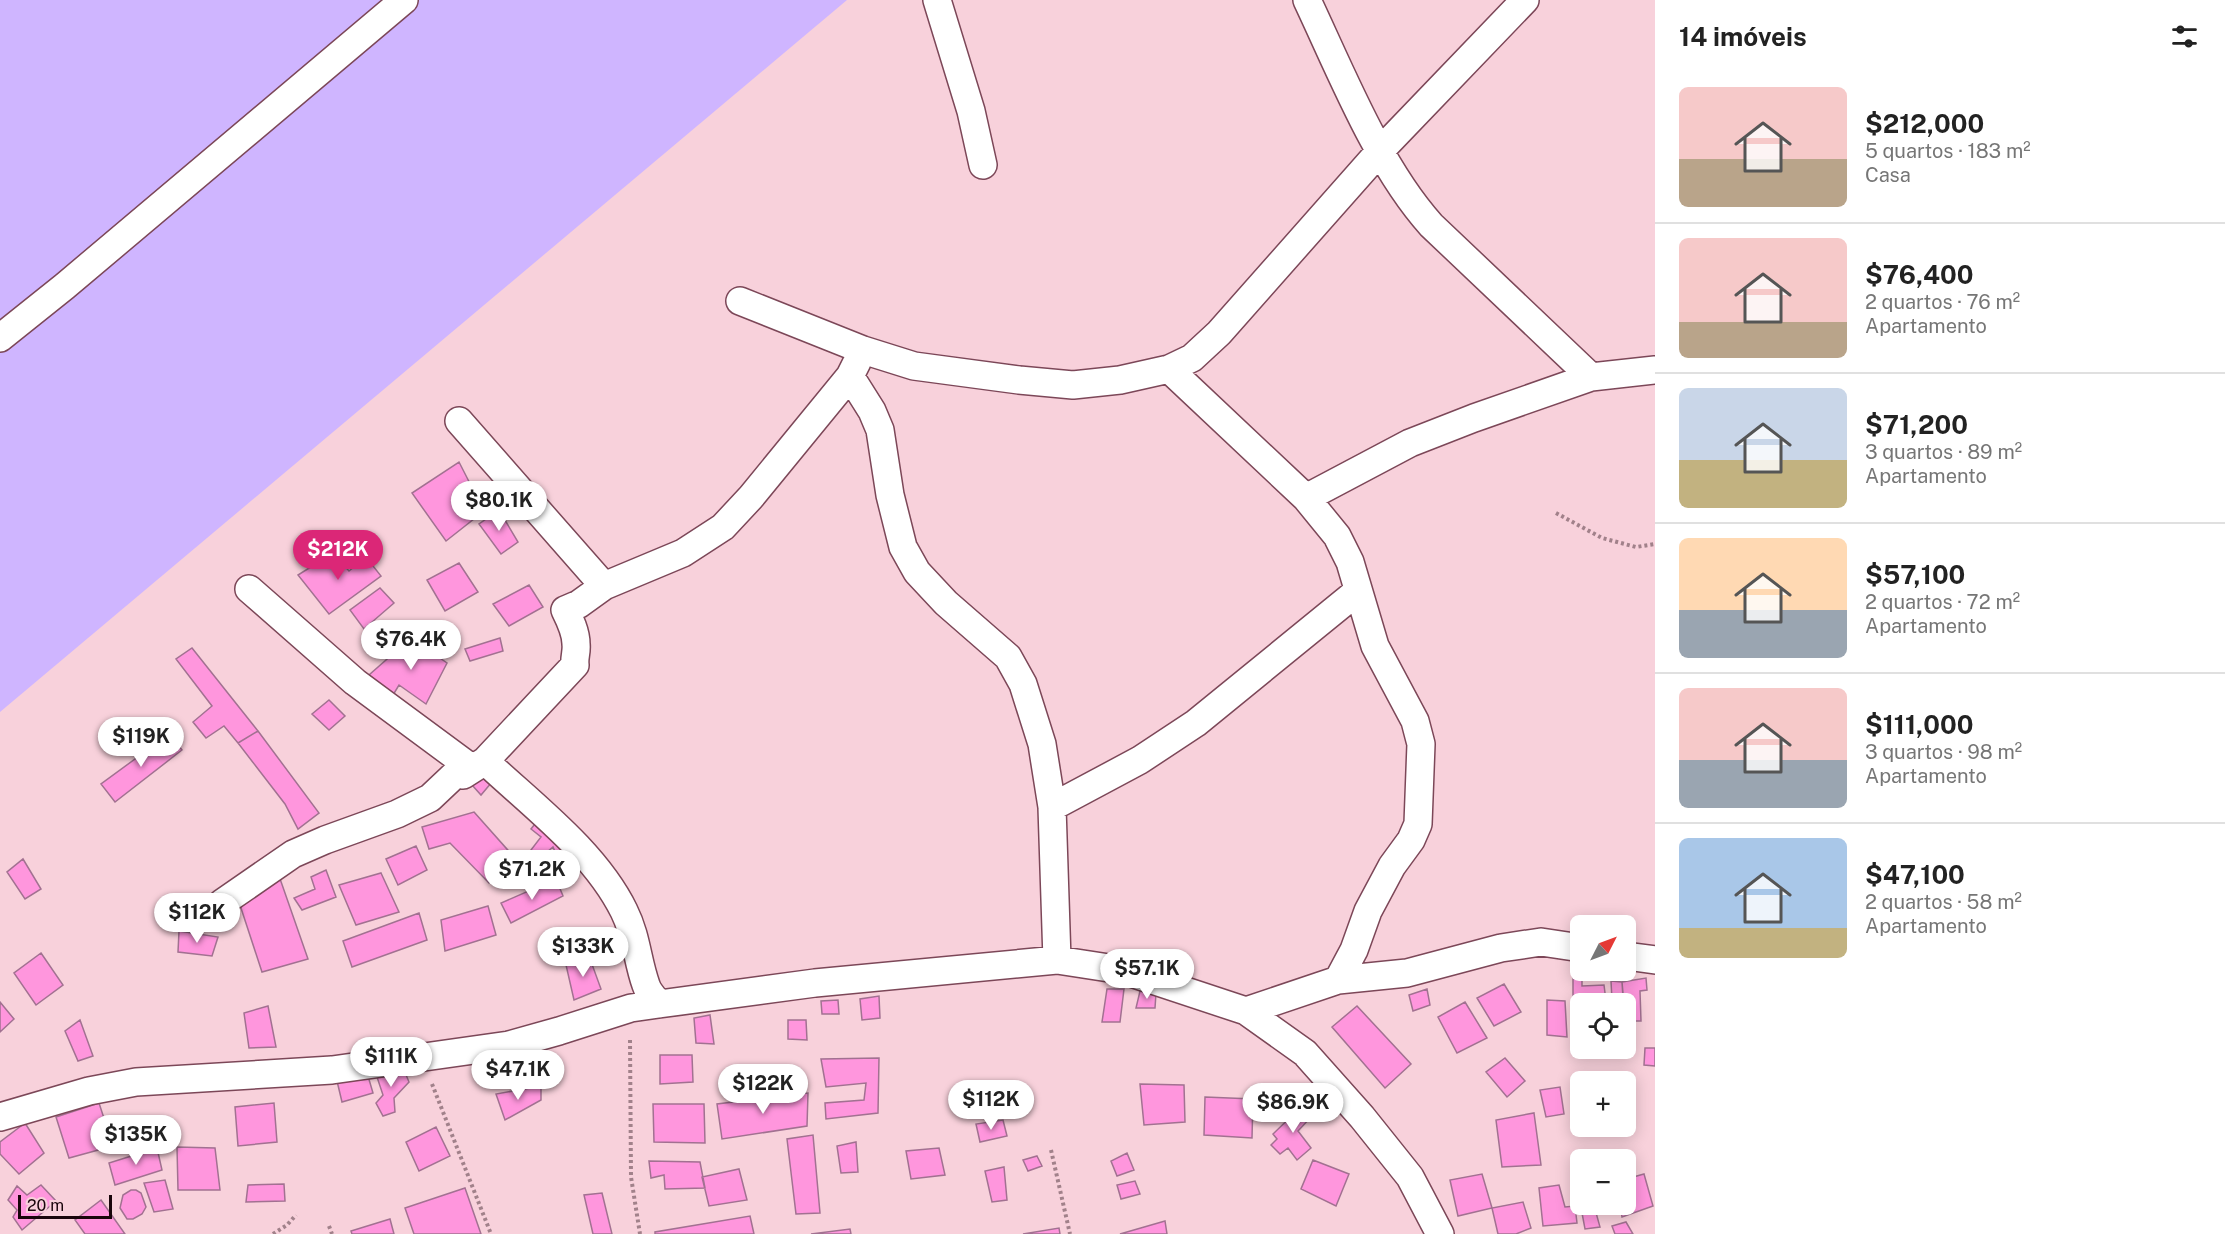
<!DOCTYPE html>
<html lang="pt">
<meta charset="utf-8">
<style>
:root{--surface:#fff;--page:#f2f2f2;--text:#222;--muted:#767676;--line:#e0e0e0;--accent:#db2777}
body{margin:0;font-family:"Public Sans",sans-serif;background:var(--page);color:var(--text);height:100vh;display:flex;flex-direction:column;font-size:22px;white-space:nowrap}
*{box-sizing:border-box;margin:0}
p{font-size:20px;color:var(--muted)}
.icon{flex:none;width:33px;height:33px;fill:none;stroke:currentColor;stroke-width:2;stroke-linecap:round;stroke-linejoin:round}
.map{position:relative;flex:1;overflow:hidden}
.sheet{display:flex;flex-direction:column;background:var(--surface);width:570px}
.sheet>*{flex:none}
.needle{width:39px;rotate:48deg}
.fabs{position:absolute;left:1570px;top:915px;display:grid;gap:12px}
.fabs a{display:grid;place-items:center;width:66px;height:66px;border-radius:9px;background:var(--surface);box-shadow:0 3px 15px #0003;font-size:30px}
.scale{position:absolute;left:18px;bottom:15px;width:94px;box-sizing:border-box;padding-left:6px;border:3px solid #19050b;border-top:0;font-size:16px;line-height:21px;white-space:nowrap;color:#19050b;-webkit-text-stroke:4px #f8d1db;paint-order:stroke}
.price{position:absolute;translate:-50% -51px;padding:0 14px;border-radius:21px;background:#fff;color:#222;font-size:20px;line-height:39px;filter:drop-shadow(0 2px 3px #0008)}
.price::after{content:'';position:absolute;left:50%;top:36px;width:18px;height:14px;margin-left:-9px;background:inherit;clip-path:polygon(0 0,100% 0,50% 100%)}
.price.selected{background:var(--accent);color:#fff}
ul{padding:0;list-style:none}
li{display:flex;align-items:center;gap:18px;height:150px;padding:0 24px}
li+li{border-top:2px solid var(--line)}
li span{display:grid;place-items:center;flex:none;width:168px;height:120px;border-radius:9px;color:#555}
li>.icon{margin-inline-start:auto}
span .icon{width:72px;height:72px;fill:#fffc;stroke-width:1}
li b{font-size:26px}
h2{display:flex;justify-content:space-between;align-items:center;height:72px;padding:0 24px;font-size:26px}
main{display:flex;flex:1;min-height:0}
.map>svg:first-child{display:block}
.green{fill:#cfb5ff}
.building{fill:#ff96dd;stroke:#a27191;stroke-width:1.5}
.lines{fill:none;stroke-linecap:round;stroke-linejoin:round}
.street-casing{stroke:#7c4758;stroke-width:30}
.path{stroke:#a1818a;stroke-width:4;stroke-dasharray:3 3;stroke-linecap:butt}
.street{stroke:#fff;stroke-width:27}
</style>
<main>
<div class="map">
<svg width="1655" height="1234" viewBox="0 0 1655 1234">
<rect width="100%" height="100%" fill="#f8d1db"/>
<!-- green -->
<path class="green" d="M0 0H847L0 712Z"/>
<!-- building -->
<path class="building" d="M459 462 484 511 446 541 412 493Z
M507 485 513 494 499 510 493 496Z
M499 510 518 542 501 554 479 524Z
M333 553 349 571 366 557 381 576 329 614 298 575Z
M459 563 478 592 445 611 427 580Z
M529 585 543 607 509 626 493 604Z
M380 588 394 603 364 629 350 610Z
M411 638 447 663 426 704 399 685 393 695 369 675Z
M500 638 503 651 470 661 465 649Z
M192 648 258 731 238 743 224 726 206 738 193 722 212 706 176 659Z
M329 700 345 716 329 730 312 714Z
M258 731 319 813 298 829 285 804 238 743Z
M169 734 182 750 115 802 101 784Z
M478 765 492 782 481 795 463 775Z
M474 812 514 857 489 883 450 843 429 849 422 827Z
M538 820 568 845 556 854 553 847 539 859 531 850 541 837 531 829Z
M416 846 427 870 398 885 386 859Z
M23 859 41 889 25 899 7 872Z
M326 870 336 897 302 910 294 898 315 889 311 877Z
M278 873 308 959 262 972 239 902Z
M381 873 399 912 356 925 339 885Z
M556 879 563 896 511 923 501 903Z
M488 906 496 935 445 951 441 920Z
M419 913 427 940 352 967 343 941Z
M179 931 218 937 212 956 178 952Z
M41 953 63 985 36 1005 14 973Z
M589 956 601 989 574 1000 566 965Z
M1582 977V986L1604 985 1606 1001H1573V978Z
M1646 978 1647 990 1640 991 1641 1021H1626V1004H1624L1622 982Z
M1611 981 1622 982 1623 998 1612 1000Z
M1504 984 1521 1012 1494 1026 1477 998Z
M1107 989H1124L1120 1022H1102Z
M1427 989 1430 1005 1413 1011 1409 995Z
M1140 991 1156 993 1155 1008H1136Z
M879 996 880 1018 862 1020 860 999Z
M838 1000 839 1014H822L821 1001Z
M1547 1000 1565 1001 1567 1037 1547 1035Z
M0 1002 14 1019 0 1032Z
M1465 1002 1487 1038 1457 1053 1438 1017Z
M268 1006 276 1047 249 1048 244 1013Z
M1357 1006 1411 1064 1385 1088 1332 1027Z
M710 1015 714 1044 696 1043 694 1018Z
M80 1020 93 1056 78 1061 65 1031Z
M788 1020H806L807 1040 788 1039Z
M1645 1048H1655V1066L1644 1065Z
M660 1055H692L693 1082 660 1084Z
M879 1058 878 1113 826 1119 825 1103 864 1100 866 1083 826 1087 821 1059Z
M1505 1058 1525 1081 1507 1097 1486 1072Z
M402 1065 409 1082 394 1098 395 1112 383 1116 376 1103 383 1095 376 1074Z
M368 1076 373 1093 342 1102 337 1081Z
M1140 1084 1184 1085 1185 1122 1144 1125Z
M541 1086V1100L505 1120 496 1094Z
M1560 1087 1564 1114 1546 1117 1540 1090Z
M808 1093 807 1126 722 1139 717 1104Z
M1205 1097 1253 1099 1252 1138 1204 1135Z
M99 1103 113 1146 69 1158 56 1117Z
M274 1103 277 1142 238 1146 235 1107Z
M653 1104H704L705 1143 654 1142Z
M1304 1104 1312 1116 1298 1131 1311 1148 1297 1160 1288 1148 1280 1154 1271 1145 1277 1139 1273 1134Z
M1534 1113 1541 1165 1502 1167 1496 1120Z
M1003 1120 1007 1136 980 1142 976 1124Z
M25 1123 44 1153 19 1174 0 1154V1142Z
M436 1127 450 1156 419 1171 406 1142Z
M813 1135 820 1213 796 1214 787 1139Z
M856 1142 858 1172 841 1173 837 1146Z
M177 1147 215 1148 220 1190H178Z
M157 1148 162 1170 115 1185 109 1163Z
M939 1148 945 1175 911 1179 906 1151Z
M1127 1153 1134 1170 1117 1176 1111 1161Z
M1037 1156 1042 1166 1028 1171 1023 1160Z
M1313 1160 1349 1174 1336 1206 1301 1189Z
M649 1161 700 1162 705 1188 665 1189 664 1175 651 1178Z
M1004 1167 1007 1200 992 1202 985 1171Z
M739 1169 747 1200 709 1206 702 1177Z
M1482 1174 1492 1208 1458 1216 1450 1180Z
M1644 1174 1653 1206 1622 1217 1620 1204H1626V1179Z
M165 1180 173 1209 154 1212 144 1183Z
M1135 1181 1140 1194 1121 1199 1117 1185Z
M284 1184 285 1201 246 1202 248 1185Z
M41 1185 56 1201 22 1230 13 1217 17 1210 8 1200 17 1186 27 1195Z
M1559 1185 1565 1207 1575 1206 1577 1223 1543 1226 1539 1188Z
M465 1188 481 1234H414L405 1208Z
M131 1190H136L141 1193 146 1207 142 1214 133 1219H127L120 1208 123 1195Z
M602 1193 612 1234H593L584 1195Z
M101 1200 125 1234H85L75 1220Z
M1523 1202 1531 1228 1516 1234H1498L1492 1208Z
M1595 1209 1600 1227 1585 1229 1582 1213Z
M750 1216 754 1234H655V1232Z
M390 1219 394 1234H352L351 1231Z
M1165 1221 1167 1234H1120Z
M1626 1222 1633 1234H1615L1612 1226Z
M1059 1228 1060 1234H1023Z
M850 1229 851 1234H811Z"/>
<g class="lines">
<defs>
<path id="street" d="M937 0 971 111 983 165
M1307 0C1341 72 1378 166 1431 225L1591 377
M740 301 863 350 914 366 1019 380 1073 385 1120 380 1169 369 1192 358 1219 333 1380 151 1525 0
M0 338 65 286 404 0
M1169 369 1306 498 1337 536 1350 562 1375 646 1415 721 1421 744 1418 824 1411 840 1392 866 1368 911 1354 950 1338 980
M850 376 872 411 880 430 890 495 903 547 917 572 946 603 1008 657 1023 684 1042 744 1052 807 1057 960
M459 421 604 586
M1306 498 1410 443 1474 418 1591 377 1655 370
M249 589 355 682 466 764
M485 761C533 806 595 852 624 911 637 937 637 960 646 985 648 992 654 998 659 1004
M466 764 463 775 485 761 575 665C574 657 577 652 576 644 576 632 570 620 565 610L579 604 604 586 683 553 723 527 751 497 850 376 857 362
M1052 807 1140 760 1196 723 1358 591
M222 903 293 854 325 840 397 814 430 798 466 764
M1626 956 1655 960
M1246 1011 1338 980 1407 973 1501 948 1541 942 1581 948
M0 1117 89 1091 136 1082 332 1070 509 1045 559 1031 631 1008 659 1004 815 983 1057 960 1122 970 1246 1011 1305 1053 1362 1117 1410 1177 1440 1234"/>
</defs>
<!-- street casing -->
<use href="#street" class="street-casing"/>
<!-- path -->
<path class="path" d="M1556 513 1602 538 1636 547 1655 544
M630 1040 631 1177 640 1234
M432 1084 491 1234
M1051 1150 1070 1234
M329 1226 332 1234
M273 1234 287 1225 296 1215"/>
<!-- street -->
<use href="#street" class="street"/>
</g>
</svg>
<div class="fabs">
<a><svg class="needle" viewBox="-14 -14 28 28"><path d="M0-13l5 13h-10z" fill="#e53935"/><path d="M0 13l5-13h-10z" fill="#767676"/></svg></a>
<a><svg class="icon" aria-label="locate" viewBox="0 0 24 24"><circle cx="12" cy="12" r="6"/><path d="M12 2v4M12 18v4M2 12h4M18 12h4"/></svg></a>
<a>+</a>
<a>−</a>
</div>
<div class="scale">20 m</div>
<b class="price" style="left:499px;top:532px">$80.1K</b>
<b class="price selected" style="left:338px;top:581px">$212K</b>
<b class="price" style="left:411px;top:671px">$76.4K</b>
<b class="price" style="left:141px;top:768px">$119K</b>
<b class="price" style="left:532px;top:901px">$71.2K</b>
<b class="price" style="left:197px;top:944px">$112K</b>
<b class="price" style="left:583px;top:978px">$133K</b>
<b class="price" style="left:1147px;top:1000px">$57.1K</b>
<b class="price" style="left:391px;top:1088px">$111K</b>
<b class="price" style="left:518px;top:1101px">$47.1K</b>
<b class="price" style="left:763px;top:1115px">$122K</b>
<b class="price" style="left:991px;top:1131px">$112K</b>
<b class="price" style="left:1293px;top:1134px">$86.9K</b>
<b class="price" style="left:136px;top:1166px">$135K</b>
</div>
<section class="sheet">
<h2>14 imóveis<svg class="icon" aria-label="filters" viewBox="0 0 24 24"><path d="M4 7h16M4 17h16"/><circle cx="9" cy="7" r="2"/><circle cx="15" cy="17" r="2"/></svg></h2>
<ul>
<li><span style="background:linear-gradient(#f6c9c9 60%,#b9a48a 0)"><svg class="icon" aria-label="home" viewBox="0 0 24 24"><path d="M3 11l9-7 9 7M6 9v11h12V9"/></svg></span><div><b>$212,000</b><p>5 quartos · 183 m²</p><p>Casa</p></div></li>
<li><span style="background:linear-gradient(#f6c9c9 70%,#b9a48a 0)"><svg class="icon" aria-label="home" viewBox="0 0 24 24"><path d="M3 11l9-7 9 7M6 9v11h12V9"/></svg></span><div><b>$76,400</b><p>2 quartos · 76 m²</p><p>Apartamento</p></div></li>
<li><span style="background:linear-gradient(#c9d6e8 60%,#c2b280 0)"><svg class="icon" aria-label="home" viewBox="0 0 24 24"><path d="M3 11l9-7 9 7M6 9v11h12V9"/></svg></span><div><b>$71,200</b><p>3 quartos · 89 m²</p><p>Apartamento</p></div></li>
<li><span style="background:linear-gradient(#ffd9b3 60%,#9aa5b1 0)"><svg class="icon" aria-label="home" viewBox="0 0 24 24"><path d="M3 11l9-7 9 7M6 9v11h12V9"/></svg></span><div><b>$57,100</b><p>2 quartos · 72 m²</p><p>Apartamento</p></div></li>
<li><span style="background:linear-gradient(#f6c9c9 60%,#9aa5b1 0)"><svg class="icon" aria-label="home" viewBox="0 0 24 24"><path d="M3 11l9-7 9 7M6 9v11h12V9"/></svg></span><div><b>$111,000</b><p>3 quartos · 98 m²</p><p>Apartamento</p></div></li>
<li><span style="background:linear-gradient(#a9c7e8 75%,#c2b280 0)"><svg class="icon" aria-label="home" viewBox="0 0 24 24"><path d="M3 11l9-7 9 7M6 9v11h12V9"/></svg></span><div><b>$47,100</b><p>2 quartos · 58 m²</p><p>Apartamento</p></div></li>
</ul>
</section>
</main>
